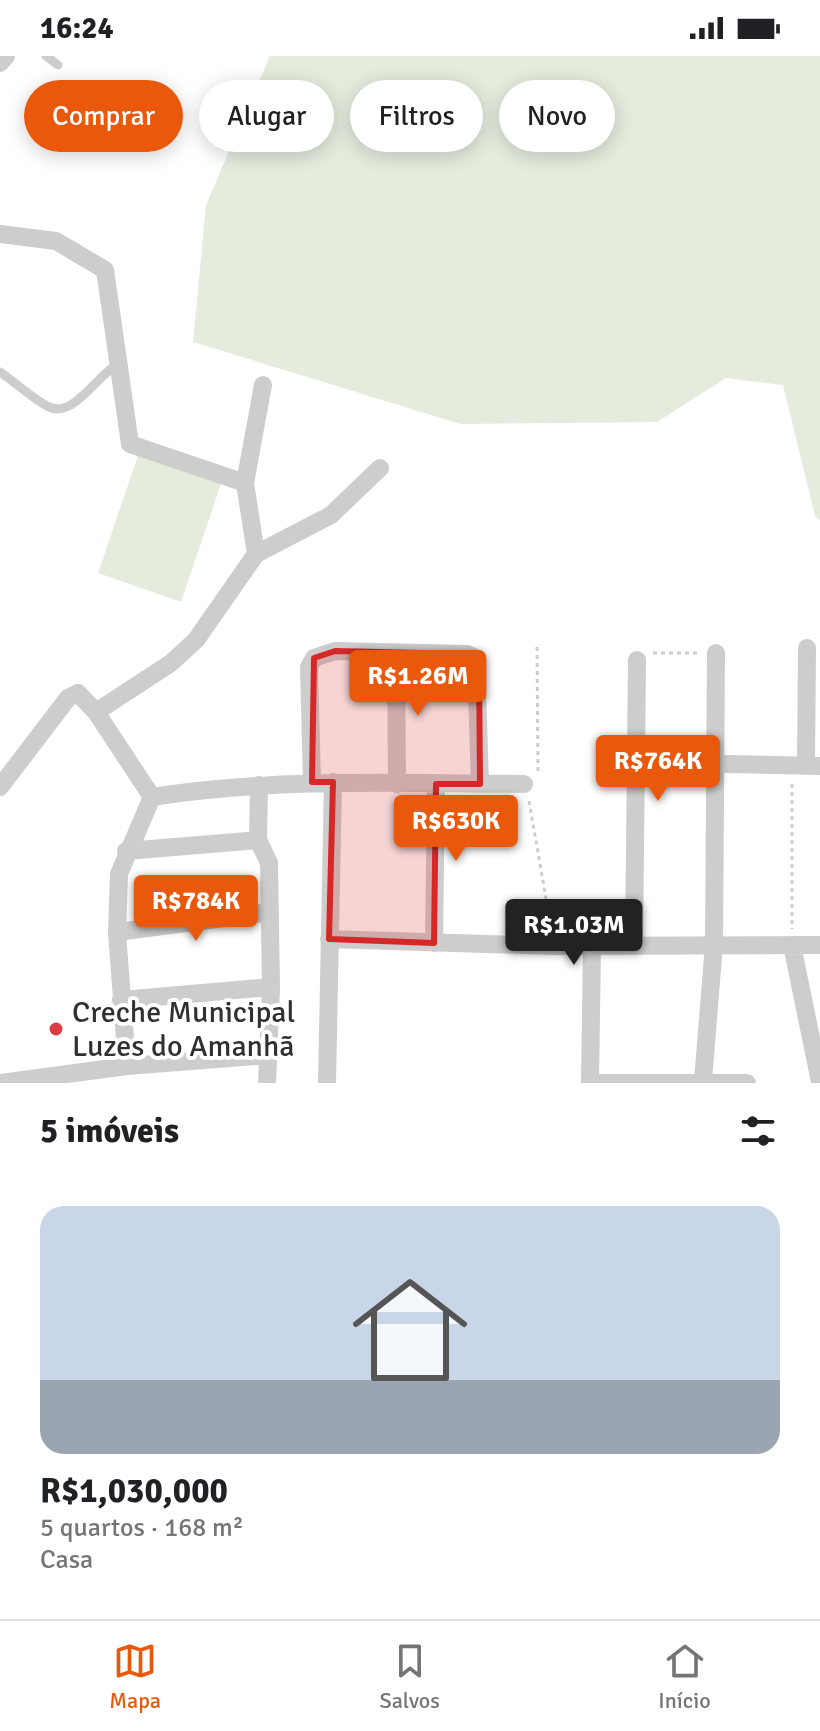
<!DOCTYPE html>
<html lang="pt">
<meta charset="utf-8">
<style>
:root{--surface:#fff;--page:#f6f6f6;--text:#202124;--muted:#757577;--line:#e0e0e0;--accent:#ea580c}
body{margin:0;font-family:Signika,sans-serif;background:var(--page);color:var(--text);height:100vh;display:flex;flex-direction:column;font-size:30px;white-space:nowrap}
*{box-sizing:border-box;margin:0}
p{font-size:26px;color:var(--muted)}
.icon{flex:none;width:44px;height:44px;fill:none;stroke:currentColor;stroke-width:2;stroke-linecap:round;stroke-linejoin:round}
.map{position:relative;height:1027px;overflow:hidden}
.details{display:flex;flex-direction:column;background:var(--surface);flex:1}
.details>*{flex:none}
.guide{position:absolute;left:24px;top:24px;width:772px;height:72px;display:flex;gap:16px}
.price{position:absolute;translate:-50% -68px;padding:0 18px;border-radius:8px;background:var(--accent);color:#fff;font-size:26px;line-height:52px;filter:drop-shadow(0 2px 4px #0008)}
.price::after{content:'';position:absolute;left:50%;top:48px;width:24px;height:18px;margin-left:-12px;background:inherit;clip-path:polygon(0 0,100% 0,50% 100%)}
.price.on{background:#222;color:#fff}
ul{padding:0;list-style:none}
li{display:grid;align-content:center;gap:16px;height:424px;padding:0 40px}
li span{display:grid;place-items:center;height:248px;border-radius:24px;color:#555}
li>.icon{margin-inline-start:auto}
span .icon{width:144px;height:144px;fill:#fffc;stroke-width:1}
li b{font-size:34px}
h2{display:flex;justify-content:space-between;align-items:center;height:96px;padding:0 40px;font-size:34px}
.pill{padding:0 28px;border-radius:36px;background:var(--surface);box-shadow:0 4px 20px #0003;font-size:28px;line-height:72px}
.pill.on{background:var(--accent);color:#fff}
.status{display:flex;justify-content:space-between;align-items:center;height:56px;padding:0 40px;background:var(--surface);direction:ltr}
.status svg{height:22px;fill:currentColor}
.tab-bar{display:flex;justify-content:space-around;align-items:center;height:112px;border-top:2px solid var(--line);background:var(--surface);font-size:22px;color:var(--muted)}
.tab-bar a{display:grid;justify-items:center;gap:4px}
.tab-bar .on{color:var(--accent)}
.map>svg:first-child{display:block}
.green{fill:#e5ecde}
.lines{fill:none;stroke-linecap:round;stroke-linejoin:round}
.path{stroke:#cdcdcd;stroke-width:3;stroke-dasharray:4 4;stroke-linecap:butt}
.lane{stroke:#cdcdcd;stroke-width:9}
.street{stroke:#cdcdcd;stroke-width:18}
.marked{fill:#d62828;fill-opacity:0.2;stroke:#d62828;stroke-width:6;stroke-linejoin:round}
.poi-dot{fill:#dc3c44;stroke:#fff;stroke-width:3}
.labels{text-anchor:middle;stroke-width:8;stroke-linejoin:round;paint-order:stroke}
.poi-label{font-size:30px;fill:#303030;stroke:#fff;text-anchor:start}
</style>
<div class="status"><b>16:24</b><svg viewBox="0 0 49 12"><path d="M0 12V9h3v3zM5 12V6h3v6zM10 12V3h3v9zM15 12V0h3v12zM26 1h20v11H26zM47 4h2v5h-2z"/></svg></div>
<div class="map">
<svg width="820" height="1027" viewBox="0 0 820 1027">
<rect width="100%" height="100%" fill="#fff"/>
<!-- green -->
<path class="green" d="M270 0H820V464L815 460 783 329 726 322 657 366 460 368 193 286 206 149Z
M142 388 225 416 181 546 98 517Z"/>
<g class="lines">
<!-- path -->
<path class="path" d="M537 591 538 718
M653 597H697
M792 728V873
M529 745 551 871"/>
<!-- lane -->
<path class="lane" d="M46 0 58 9
M0 316C16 327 31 341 47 350 74 365 97 317 119 308"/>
<!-- street -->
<path class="street" d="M0 7 6 0
M0 178 56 185 105 214 130 388 245 427
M256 498 245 427 263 329
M396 597 397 728
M96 656 171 607 196 584 256 498 331 459 380 412
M638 706 820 710
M806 709 807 592
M312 726 309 611 314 602 335 595 467 598 476 602 480 728
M259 729 258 784 269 807 271 931 267 1027
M0 731 68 642 78 637 96 656 152 741
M152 741C275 722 399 727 524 728
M126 795 258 784
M117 876 270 856
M329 883 552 890 820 889
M434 887 436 728
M634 889 637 604
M792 889 820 1026
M121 944 271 931
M127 1010 117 876 119 818 152 741
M703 1025 714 888 716 597
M0 1027 127 1010 268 999
M327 1027 333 726
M590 1027H747
M590 1027 592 890"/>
</g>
<!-- marked area -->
<path class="marked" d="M335 595 467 598 479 607 480 728H436L434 887 329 883 333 726H312L314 602Z"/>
<!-- markers -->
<circle class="poi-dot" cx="56" cy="973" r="8"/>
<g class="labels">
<!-- poi labels -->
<g class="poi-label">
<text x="72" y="966">Creche Municipal<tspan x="72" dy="34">Luzes do Amanhã</tspan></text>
</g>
</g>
</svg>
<b class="price" style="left:418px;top:662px">R$1.26M</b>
<b class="price" style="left:658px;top:747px">R$764K</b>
<b class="price" style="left:456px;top:807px">R$630K</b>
<b class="price" style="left:196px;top:887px">R$784K</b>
<b class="price on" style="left:574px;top:911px">R$1.03M</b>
<div class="guide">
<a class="pill on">Comprar</a>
<a class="pill">Alugar</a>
<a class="pill">Filtros</a>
<a class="pill">Novo</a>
</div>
</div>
<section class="details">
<h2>5 imóveis<svg class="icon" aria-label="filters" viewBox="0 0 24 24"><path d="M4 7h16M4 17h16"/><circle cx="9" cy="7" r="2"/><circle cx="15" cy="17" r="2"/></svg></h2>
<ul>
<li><span style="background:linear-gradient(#c9d6e8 70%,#9aa5b1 0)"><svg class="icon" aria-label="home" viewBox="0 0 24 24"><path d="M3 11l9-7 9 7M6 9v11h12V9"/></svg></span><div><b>R$1,030,000</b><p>5 quartos · 168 m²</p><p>Casa</p></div></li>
</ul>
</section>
<nav class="tab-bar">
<a class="on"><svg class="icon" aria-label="map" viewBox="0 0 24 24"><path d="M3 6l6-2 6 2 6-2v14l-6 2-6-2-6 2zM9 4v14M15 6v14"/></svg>Mapa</a>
<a><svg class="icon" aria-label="saved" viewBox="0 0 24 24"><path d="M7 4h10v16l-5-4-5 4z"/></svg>Salvos</a>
<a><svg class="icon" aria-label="home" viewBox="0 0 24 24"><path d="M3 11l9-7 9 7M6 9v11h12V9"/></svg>Início</a>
</nav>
